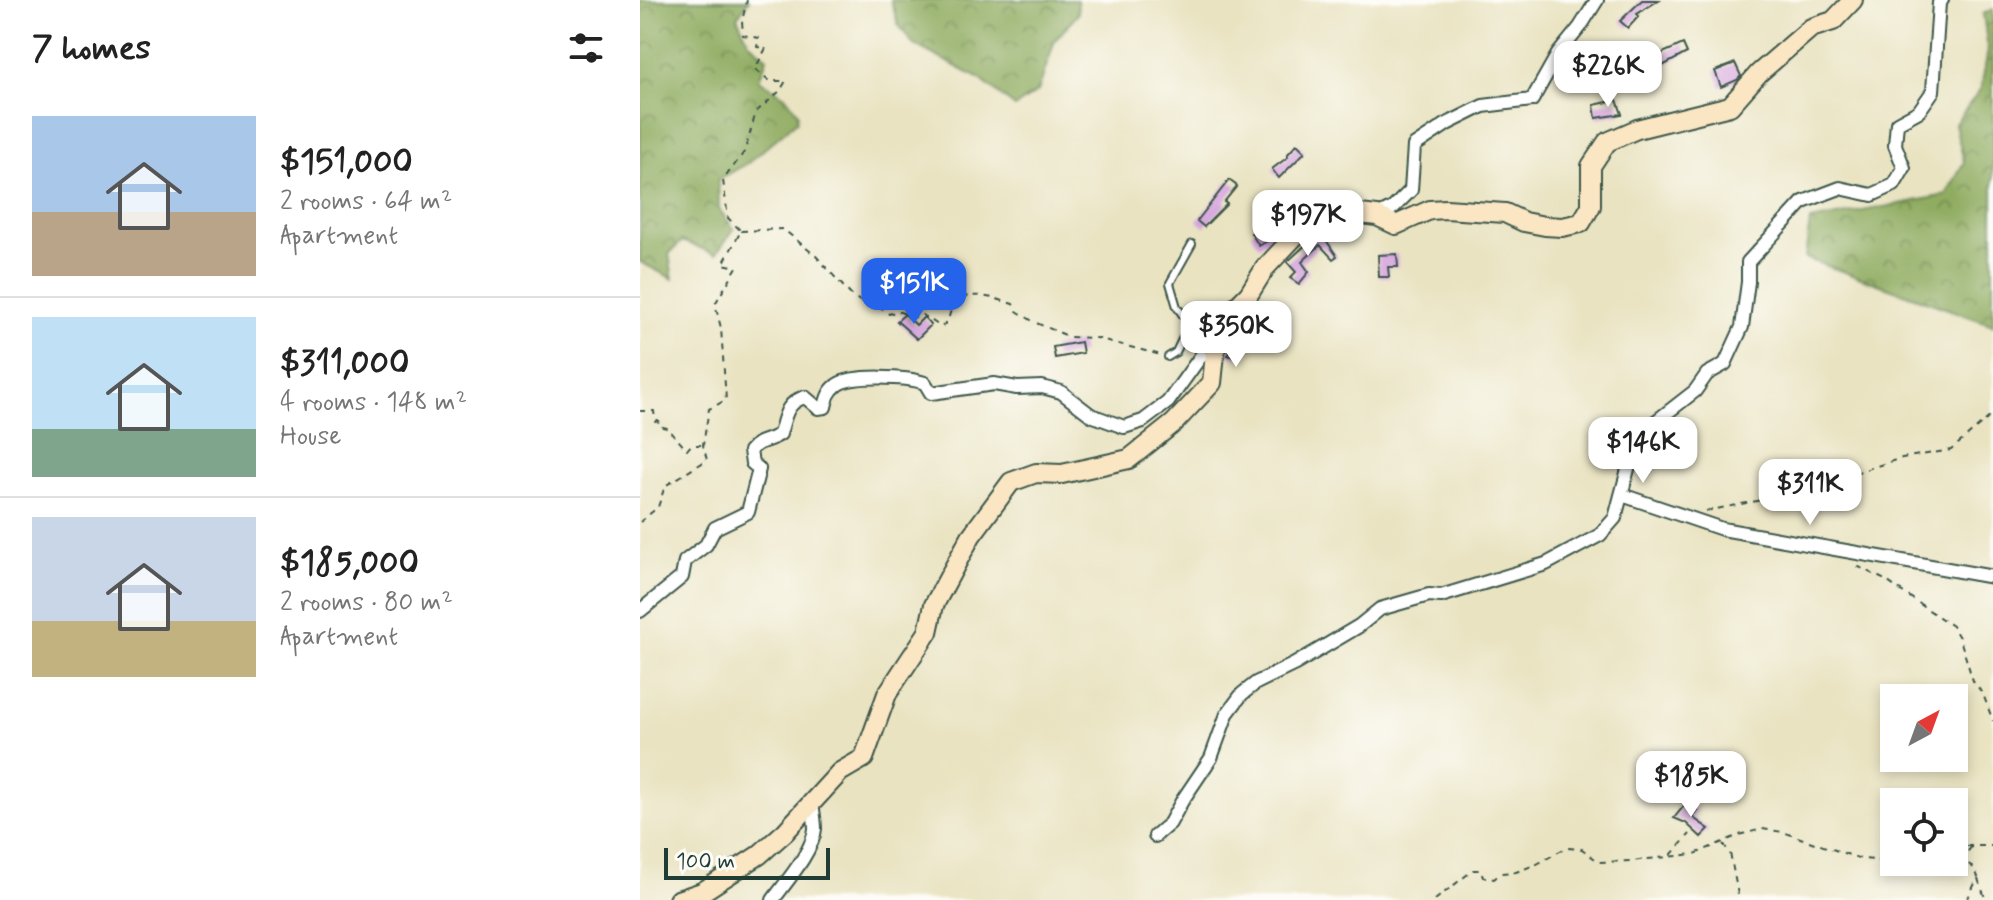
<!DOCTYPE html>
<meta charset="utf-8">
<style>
:root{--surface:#fff;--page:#f6f6f6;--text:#222;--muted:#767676;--line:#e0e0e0;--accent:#2563eb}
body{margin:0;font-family:Mynerve,sans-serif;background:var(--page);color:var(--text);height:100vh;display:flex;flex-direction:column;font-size:30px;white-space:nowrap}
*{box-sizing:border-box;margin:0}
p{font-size:26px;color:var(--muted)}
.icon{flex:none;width:44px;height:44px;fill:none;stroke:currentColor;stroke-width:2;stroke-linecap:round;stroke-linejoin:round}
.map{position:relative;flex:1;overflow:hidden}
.sheet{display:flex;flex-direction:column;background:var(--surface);width:640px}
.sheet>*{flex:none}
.needle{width:52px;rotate:41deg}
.tools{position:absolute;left:1240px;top:684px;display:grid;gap:16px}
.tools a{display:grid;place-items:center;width:88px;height:88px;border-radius:0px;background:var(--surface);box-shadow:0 4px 12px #0003;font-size:40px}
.scale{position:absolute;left:24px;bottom:20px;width:166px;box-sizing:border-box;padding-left:8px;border:4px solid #1f3d34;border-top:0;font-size:22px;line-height:28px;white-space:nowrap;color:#1f3d34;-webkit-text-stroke:6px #fdfcf7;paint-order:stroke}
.price{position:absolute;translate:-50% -68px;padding:0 18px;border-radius:16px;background:#fff;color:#222;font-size:26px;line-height:52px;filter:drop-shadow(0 2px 4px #0008)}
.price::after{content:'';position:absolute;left:50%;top:48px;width:24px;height:18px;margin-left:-12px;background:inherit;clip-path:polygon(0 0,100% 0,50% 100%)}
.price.selected{background:var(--accent);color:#fff}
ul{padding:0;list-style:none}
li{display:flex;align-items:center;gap:24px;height:200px;padding:0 32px}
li+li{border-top:2px solid var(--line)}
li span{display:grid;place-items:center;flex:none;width:224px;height:160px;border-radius:0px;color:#555}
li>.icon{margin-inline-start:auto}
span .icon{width:96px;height:96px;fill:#fffc;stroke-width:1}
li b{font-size:34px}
h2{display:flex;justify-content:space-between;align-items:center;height:96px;padding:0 32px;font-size:34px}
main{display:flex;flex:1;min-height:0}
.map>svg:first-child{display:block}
.forest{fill:url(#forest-crowns);stroke:#57744a;stroke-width:2}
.building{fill:#d5a4de}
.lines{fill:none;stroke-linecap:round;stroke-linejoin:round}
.lane-casing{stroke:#3d5649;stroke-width:10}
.street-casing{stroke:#3d5649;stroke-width:16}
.secondary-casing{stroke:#3d5649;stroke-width:22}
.path{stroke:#3d5649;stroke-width:2;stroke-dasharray:6 6;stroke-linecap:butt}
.lane{stroke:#fff;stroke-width:6}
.street{stroke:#fff;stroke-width:12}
.secondary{stroke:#fbe6c4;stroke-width:18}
</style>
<main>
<section class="sheet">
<h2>7 homes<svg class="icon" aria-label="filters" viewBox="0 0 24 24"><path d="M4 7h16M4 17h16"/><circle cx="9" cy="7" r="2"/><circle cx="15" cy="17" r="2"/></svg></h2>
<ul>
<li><span style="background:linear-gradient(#a9c7e8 60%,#b9a48a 0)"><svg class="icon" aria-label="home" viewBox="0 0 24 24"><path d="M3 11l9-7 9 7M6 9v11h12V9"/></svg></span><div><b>$151,000</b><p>2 rooms · 64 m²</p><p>Apartment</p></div></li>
<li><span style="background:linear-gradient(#bfe0f5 70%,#7fa58c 0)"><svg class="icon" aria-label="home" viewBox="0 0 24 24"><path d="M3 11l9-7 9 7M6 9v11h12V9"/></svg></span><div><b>$311,000</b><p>4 rooms · 148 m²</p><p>House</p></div></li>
<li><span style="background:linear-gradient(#c9d6e8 65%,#c2b280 0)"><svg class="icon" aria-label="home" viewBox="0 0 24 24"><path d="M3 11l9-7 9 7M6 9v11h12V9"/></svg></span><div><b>$185,000</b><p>2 rooms · 80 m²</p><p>Apartment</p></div></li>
</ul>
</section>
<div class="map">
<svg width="1353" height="900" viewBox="0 0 1353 900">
<defs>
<pattern id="forest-crowns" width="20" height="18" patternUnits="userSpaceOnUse" patternTransform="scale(2)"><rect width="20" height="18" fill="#8fac60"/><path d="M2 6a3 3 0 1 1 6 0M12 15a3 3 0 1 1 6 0" fill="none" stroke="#748d50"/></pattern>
</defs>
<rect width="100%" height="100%" fill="#fdfcf7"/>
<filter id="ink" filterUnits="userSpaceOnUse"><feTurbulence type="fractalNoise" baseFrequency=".0125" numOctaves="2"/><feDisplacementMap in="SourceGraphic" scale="16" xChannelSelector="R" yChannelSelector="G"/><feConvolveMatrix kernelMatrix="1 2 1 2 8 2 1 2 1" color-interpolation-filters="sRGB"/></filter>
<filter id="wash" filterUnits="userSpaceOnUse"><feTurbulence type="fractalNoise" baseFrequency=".006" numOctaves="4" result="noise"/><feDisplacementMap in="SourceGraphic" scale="32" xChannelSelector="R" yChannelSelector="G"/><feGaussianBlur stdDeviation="1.8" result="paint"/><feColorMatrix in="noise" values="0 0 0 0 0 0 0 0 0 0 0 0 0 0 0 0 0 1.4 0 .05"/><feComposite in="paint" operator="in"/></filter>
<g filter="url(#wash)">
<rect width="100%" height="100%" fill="#e9e3c1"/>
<!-- forest -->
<path class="forest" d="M0 0H109L97 17 109 42 127 58 119 80 145 96 158 113 157 121 108 163 78 180 79 209 94 229 76 254 42 241 29 254 33 279 0 262Z
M251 0H437L438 14 415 40 398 91 375 107 340 79 273 44 258 24Z
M1353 9V325L1165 258 1170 221 1306 195 1324 162 1315 124 1341 88 1348 50 1343 14Z"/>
<g id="blocks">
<!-- building -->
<path class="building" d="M1002 0H1019L997 14 999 16 988 28 980 21Z
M1043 44 1047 53 1011 72 1007 60Z
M1095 63 1101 76 1097 80 1081 87 1075 71Z
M977 100 982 114 956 118 954 105Z
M657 144 665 152 639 178 632 169 648 157 647 155Z
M589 180 597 186 584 202 587 204 564 227 557 221Z
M628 222 637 235 619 246 611 233Z
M692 234 686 240 697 256 693 259 680 245 662 262 669 272 659 284 650 278 656 272 647 262 669 242Z
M757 254 758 267H748L749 277H739L738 255Z
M265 314 276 325 284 317 291 325 277 339 257 321Z
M614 320 622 328 601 349 597 358 588 355 594 337Z
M441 342 443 353 415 358 413 347Z
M1047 802 1057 810 1052 817 1069 829 1061 837 1046 823 1034 818Z"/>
</g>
</g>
<g filter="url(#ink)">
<use href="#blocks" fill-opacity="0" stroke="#3d5649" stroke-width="2"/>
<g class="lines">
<defs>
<path id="lane" d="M528 357 536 352 546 331 545 318 537 307 530 283 552 244"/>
<path id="street" d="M737 216 753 208 771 190 774 146 807 124 843 106 892 100 918 54 940 27 957 0
M982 495 1082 529 1353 577
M0 611 42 577 45 561 66 545 75 528 108 512 119 469 112 463 110 451C119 439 129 442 140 434 145 417 146 402 165 397L178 408 185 407C187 398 189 391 197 385 213 374 267 377 285 383L291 393 354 384 377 388 402 387 421 392 451 415 484 427 503 421 528 402 561 356
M515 836 530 823 542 801 571 758 587 714 602 694 616 683 655 664 719 626 740 609 789 595 801 596 906 564 960 535 975 518 992 454 1010 426 1055 391 1067 374 1085 364 1102 327 1108 282V262L1163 202 1200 188 1232 195 1254 185 1264 168 1255 145 1257 123 1279 111 1293 91 1299 3 1302 0
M133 900C146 882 173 851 175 829 175 820 173 811 172 803"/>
<path id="secondary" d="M38 900 62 892 119 855 145 832 200 772 224 758 247 694 288 632 294 605 331 536 371 482 396 473 422 474 489 459 534 423 572 383 576 344 594 309 609 294 625 268 657 234 689 222 720 214 737 216 756 225 790 210 806 209 865 213 884 222 905 226 922 227 941 223 951 206V166L967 142 997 129 1090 106 1119 73 1171 28 1193 21 1213 0"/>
</defs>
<!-- lane casing -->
<use href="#lane" class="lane-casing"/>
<!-- street casing -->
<use href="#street" class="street-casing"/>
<!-- secondary casing -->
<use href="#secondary" class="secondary-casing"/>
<!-- path -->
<path class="path" d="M101 231 143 229 176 256 211 295 229 307 239 306 249 314 257 311 275 317 283 315 301 327C311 321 308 313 314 304 326 288 357 299 373 304L377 311 394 322 430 337 456 338 521 355
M0 411H14L15 421 18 420 19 426 27 428V431L32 433 47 450 51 445H61
M1066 511 1127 499 1164 477 1218 472 1262 458 1311 450 1353 414
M0 522 18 507 25 486 67 460 63 445 69 409 86 400 81 328 75 304 97 267 83 264 101 231 88 218 83 180 105 151 116 112 140 91 146 81H130L115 69 126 48 117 47 119 38 103 35 102 21 107 0
M1217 566 1245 580 1312 626 1320 639 1333 681 1343 694 1353 721
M1083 844 1090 853 1099 900
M1314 846H1353
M1031 855 1050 834
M1338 879 1346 900
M795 900 833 870H840L843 877 854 879 861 873 876 872 897 864 920 851 929 848 942 849 959 862 990 861 1055 854 1099 835 1122 829 1143 832 1221 859 1264 862
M1327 900 1338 877 1334 868 1322 859 1332 846"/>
<!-- lane -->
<use href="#lane" class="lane"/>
<!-- street -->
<use href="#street" class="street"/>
<!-- secondary -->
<use href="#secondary" class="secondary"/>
</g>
</g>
</svg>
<div class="tools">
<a><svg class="needle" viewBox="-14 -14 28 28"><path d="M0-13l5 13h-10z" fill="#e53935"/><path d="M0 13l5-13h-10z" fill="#767676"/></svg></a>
<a><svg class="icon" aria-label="locate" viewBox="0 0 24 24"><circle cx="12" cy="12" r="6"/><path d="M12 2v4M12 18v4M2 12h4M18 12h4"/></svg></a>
</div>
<div class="scale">100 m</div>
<b class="price" style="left:968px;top:109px">$226K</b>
<b class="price" style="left:668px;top:258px">$197K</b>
<b class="price selected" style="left:274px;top:326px">$151K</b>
<b class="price" style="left:596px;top:369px">$350K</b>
<b class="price" style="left:1003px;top:485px">$146K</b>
<b class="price" style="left:1170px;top:527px">$311K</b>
<b class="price" style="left:1051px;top:819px">$185K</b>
</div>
</main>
